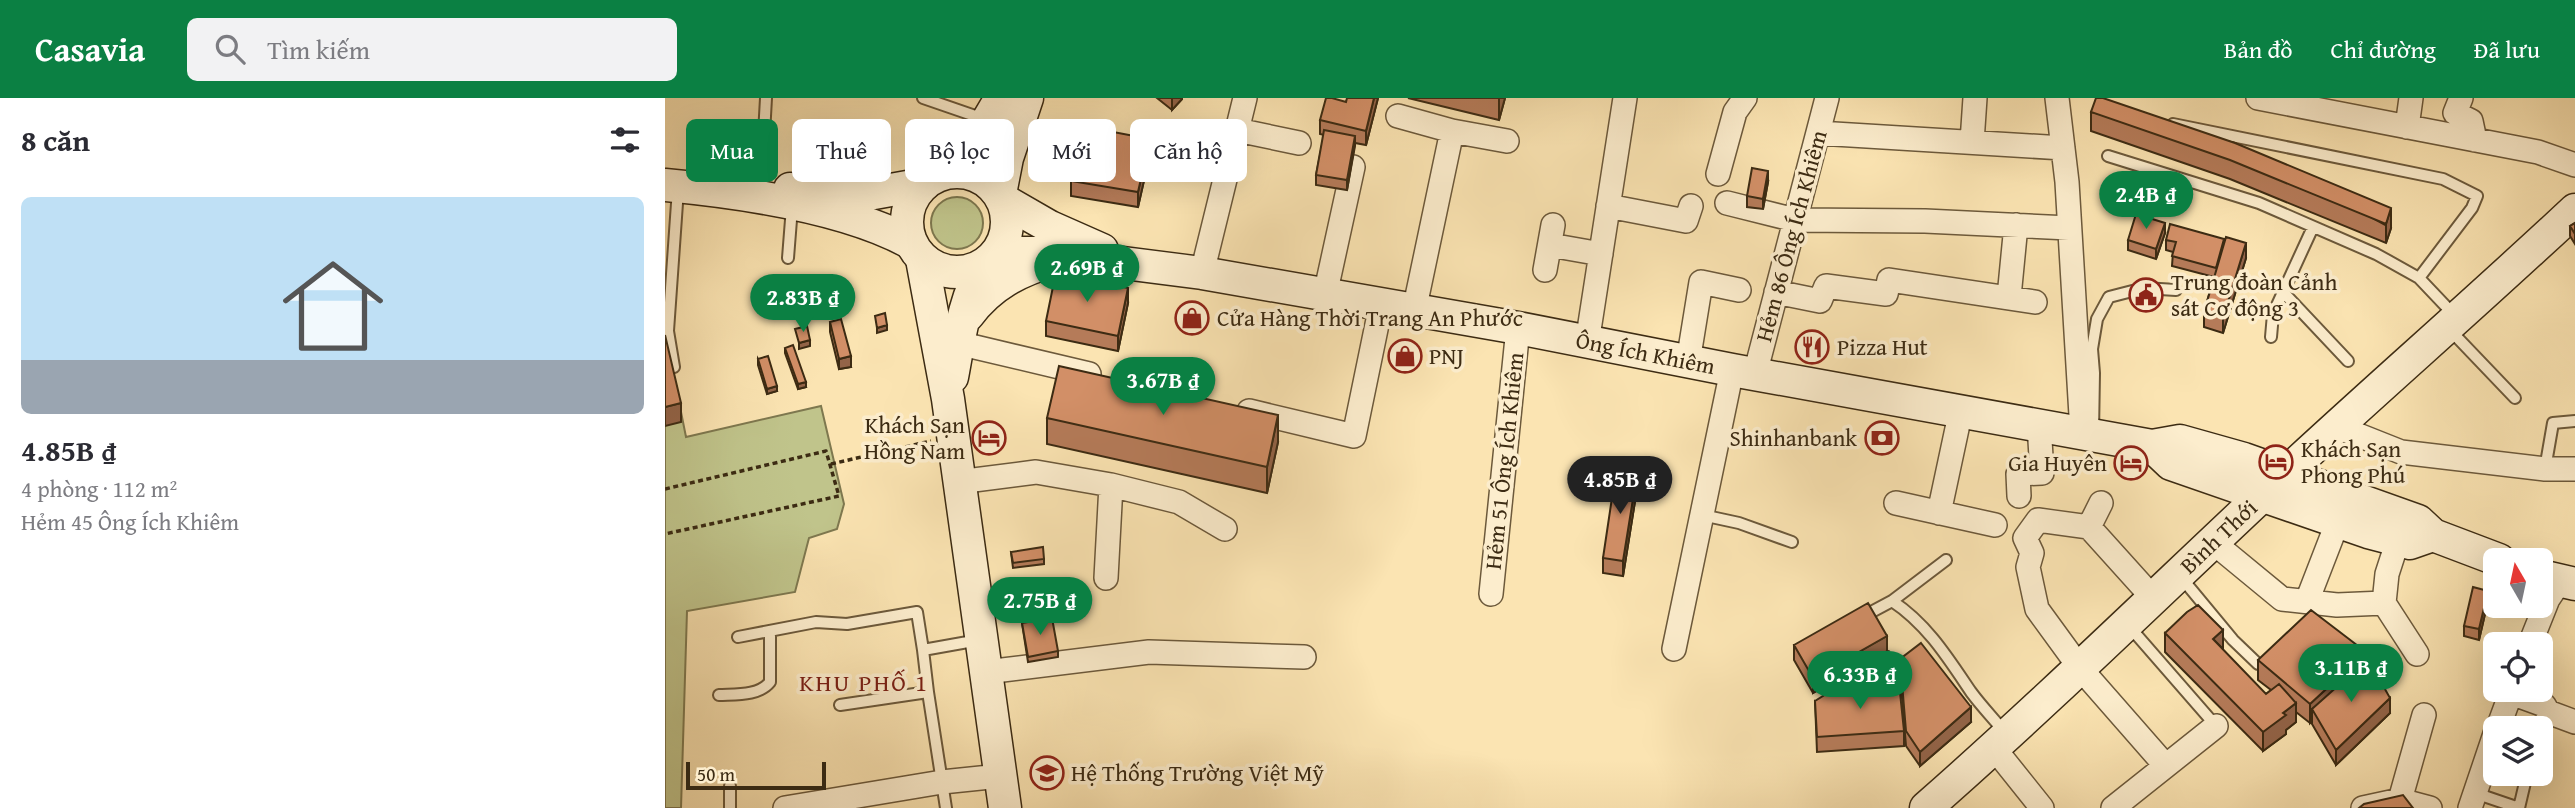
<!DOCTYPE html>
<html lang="vi">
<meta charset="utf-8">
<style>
:root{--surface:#fff;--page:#f2f2f3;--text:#2b2b33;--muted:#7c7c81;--accent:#0b8043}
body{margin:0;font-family:"Gentium Book Plus",serif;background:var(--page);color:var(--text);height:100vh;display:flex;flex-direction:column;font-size:26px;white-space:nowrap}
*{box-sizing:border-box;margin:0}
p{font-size:23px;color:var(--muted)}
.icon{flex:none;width:38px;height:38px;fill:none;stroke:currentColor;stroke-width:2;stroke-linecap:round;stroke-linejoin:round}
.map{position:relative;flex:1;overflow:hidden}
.sheet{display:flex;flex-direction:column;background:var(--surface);width:665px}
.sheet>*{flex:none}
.top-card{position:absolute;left:21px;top:21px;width:665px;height:63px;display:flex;gap:14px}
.needle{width:46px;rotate:351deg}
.controls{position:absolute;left:1818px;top:450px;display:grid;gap:14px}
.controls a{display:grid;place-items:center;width:70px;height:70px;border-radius:10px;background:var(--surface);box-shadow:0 7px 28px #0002;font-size:35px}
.scale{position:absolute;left:21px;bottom:18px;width:140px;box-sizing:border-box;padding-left:7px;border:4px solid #3c2b13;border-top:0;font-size:19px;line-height:24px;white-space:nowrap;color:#3c2b13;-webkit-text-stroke:5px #fcedcd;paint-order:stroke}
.price{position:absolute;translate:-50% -60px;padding:0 16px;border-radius:24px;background:var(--accent);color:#fff;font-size:23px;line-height:46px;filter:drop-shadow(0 2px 4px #0008)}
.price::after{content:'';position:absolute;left:50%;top:42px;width:21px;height:16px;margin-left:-10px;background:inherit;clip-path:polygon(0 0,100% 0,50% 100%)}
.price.selected{background:#222;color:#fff}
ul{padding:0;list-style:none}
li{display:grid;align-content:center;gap:14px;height:371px;padding:0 21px}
li span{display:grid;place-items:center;height:217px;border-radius:10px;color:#555}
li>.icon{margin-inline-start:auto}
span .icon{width:126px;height:126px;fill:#fffc;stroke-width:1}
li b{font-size:30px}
h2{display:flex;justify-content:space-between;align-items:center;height:84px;padding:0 21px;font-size:30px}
.pill{padding:0 24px;border-radius:10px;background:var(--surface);box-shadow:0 7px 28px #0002;font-size:24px;line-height:63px}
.pill.selected{background:var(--accent);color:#fff}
header{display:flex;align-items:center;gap:42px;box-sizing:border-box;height:98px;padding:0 35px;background:var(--accent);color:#fff}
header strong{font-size:33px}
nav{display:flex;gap:38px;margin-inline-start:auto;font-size:24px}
.search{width:490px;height:63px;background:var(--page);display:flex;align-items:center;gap:18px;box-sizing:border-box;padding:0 24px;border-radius:10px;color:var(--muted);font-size:26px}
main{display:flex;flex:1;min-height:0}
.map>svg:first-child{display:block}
.green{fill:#c0c48b;stroke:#7e784f;stroke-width:2}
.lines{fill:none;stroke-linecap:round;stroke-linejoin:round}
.lane-casing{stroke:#6c593b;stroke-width:14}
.street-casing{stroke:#6c593b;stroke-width:26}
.secondary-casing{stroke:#3c2b13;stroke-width:35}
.path{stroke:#3c2b13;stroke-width:3.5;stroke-dasharray:5 3.5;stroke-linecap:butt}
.lane{stroke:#fcedcd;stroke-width:10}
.street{stroke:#fcedcd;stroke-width:23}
.secondary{stroke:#fcedcd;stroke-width:32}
.wall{fill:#b57b59;stroke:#3c2b13;stroke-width:2}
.shaded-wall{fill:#936448;stroke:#3c2b13;stroke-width:2}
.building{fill:#d28f67;stroke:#3c2b13;stroke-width:2}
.labels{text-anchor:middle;stroke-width:7;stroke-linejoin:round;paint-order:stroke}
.street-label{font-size:23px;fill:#3c2b13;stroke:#fcedcd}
.poi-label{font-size:23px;fill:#3c2b13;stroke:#fcedcd;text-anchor:start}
.neighbourhood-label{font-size:24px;letter-spacing:2px;fill:#7a1f14;stroke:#fcedcd}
</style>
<header>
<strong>Casavia</strong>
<div class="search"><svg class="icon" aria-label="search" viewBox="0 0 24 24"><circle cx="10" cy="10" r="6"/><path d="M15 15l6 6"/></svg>Tìm kiếm</div>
<nav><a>Bản đồ</a><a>Chỉ đường</a><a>Đã lưu</a></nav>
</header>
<main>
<section class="sheet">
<h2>8 căn<svg class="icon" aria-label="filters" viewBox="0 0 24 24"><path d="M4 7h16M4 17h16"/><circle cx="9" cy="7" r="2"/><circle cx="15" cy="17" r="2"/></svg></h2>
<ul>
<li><span style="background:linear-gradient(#bfe0f5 75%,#9aa5b1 0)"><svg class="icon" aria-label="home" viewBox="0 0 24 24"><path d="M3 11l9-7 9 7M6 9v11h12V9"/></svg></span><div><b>4.85B ₫</b><p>4 phòng · 112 m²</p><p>Hẻm 45 Ông Ích Khiêm</p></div></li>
</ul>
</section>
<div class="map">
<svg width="1910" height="710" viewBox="0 0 1910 710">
<rect width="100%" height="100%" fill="#fbe4b2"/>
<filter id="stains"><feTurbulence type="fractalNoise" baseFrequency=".00286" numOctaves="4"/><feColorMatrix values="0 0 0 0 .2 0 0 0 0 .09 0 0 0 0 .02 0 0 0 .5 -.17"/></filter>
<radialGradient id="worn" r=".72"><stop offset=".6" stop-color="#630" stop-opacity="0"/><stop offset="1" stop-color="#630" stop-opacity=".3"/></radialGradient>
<!-- green -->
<path class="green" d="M266 125a26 26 0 1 1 52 0a26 26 0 1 1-52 0Z
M0 234 21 339 156 308 179 406 172 431 144 440 130 494 22 513 16 710H0Z"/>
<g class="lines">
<defs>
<path id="lane" d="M258 0 319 21
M1508 26 1778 81 1812 98 1807 110 1754 180
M1443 58 1594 105 1711 156 1754 180 1791 219
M96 90 101 0
M123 160 127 109
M1618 194 1683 263
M1785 232 1850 300
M1606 239 1608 216 1648 129
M9 269 3 233 13 91
M1428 335 1429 275 1427 251 1432 221 1444 199 1479 190 1511 192
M1880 371 1888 325 1910 323
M1037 417 1074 425 1127 444
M1515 478 1568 542 1593 566
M1227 503C1262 526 1283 560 1306 594 1317 609 1330 622 1341 636
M1197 519 1227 503 1281 462
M1463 527 1551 628
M73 539 151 524 182 526 252 514 258 552 314 542
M263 594 281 710
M54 597C70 596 94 598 105 584V533
M175 607 263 594 258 552
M65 688V710
M1810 695 1854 710
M1854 710 1862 676"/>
<path id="street" d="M1392 0 1402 84 1417 334
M1593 0 1873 54 1910 67
M1796 0 1790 15 1806 23 1810 42
M733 18 787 33 842 43
M1742 29 1746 0
M572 32 634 45
M1153 35 1398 50
M1307 44 1310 0
M1053 76 1070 14 1080 0
M1062 105 1130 122 1260 123 1404 130
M943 108 1021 123 1026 108
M885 147 936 156
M880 172 888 127
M537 175 580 0
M1111 194 1155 203 1161 188 1221 196 1224 182 1370 204
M660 197 688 69
M1344 199 1351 127
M749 213 787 33
M293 245 424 276
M922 245 960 0
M1023 264 1036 184 1074 192
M1090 276 1162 0
M584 313 689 338 716 207
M1673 329 1736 354 1880 371H1910
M293 384 371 374 446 387 514 404 560 431
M1354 398 1353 376 1377 375 1374 326
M1231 405 1330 427
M1436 405 1424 429 1373 422 1360 440 1367 455 1363 469 1372 511 1415 570 1500 667
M1274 415 1296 312
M1424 429 1488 500
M1549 445 1617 501 1672 507 1719 505
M441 480 446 387
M826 496 853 230
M1642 503 1673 423
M1719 505 1722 476 1733 442
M1719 505 1752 556
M1865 546 1883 501 1895 483
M1009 551 1067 272
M321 574 484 554 639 559
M1846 595 1879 607 1883 614 1910 624
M1833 630 1847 592
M1329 650 1377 710
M1735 702 1759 617
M120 710 277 684 335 678
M1448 710 1551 628
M1698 710 1735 702 1765 710
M1805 710 1830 636"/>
<g id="secondary">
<path d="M293 73 336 0"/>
<circle cx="292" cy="124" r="50"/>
<path d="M0 87C74 94 181 109 246 145"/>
<path d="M125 91 209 95 259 86"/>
<path d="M335 96 342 60 362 0"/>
<path d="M338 102 385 129 437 152"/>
<path id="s1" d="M333 155H380L537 175 853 230 1067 272 1487 348 1515 343 1579 361 1753 423 1768 437 1834 462"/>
<path d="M257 161 283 301 340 710"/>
<path d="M303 217C325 187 354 172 390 162"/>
<path d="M287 279C294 242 299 199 320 166"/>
<path d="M1487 348 1506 366 1703 434 1745 445 1768 437"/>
<path d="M1876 478 1910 486"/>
<path id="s2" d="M1261 710C1384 602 1501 487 1621 375 1716 287 1815 201 1910 112"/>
</g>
</defs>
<!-- lane casing -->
<use href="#lane" class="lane-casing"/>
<!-- street casing -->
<use href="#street" class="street-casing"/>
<!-- secondary casing -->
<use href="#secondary" class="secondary-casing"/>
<!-- path -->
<path class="path" d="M166 366 266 343
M0 391 161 353 174 398 0 436"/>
<!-- lane -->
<use href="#lane" class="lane"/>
<!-- street -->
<use href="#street" class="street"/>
<!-- secondary -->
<use href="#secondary" class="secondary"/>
</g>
<!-- wall -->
<path class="wall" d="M492 0H517V1L507 12Z
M713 0 701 47 690 45 682 92 651 87V77L659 37 655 36V22Z
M743 0H840L834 22Z
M1426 14 1570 45 1726 130 1721 145 1565 81 1426 33Z
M485 56 473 109 406 98V83Z
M1103 84 1098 111 1082 109V98Z
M1910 125V146L1905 138V128Z
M1500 135 1491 161 1463 152V142Z
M1501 142 1559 146 1581 160 1558 235 1539 229V214L1549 179 1507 168 1508 154 1501 152Z
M463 205 453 253 381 238V223Z
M165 224 186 269 174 271 165 234Z
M120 250 141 289 133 291 120 255Z
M93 261 112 293 102 296 93 267Z
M382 320 613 344 602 395 382 346Z
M972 391 958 478 938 475V460Z
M346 454 379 461V466L348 470Z
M1823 503 1814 542 1799 538V528Z
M357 525 393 553V559L363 564Z
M1500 535 1601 596 1606 592 1593 582V562L1701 563 1725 615 1671 667 1647 626V623L1645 625 1631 614V624L1621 632V636L1598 653 1500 554Z
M1129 547 1222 553 1148 595 1129 562Z
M1235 561 1306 624 1255 668 1241 648 1235 576Z
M1150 603 1239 633V648L1152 654Z"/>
<!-- shaded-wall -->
<path class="shaded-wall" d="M507 0H517V1L507 12Z
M709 0H713L701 47V33Z
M834 0H840L834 22Z
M690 38V48L682 92V82Z
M485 41V56L473 109V94Z
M1103 73V84L1098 111V101Z
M1726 110V130L1721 145V126Z
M1500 125V135L1491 161V151Z
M1581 145V160L1558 235V220Z
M463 190V205L453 253V238Z
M222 227V232L212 235V230Z
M145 242V248L134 251V245Z
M186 258V269L174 271V261Z
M141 284V289L133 291V286Z
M112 288V293L102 296V291Z
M16 305V324L0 328V309Z
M613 317V344L602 395V369Z
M972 376V391L958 478V463Z
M1823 493V503L1814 542V531Z
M1558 532V551L1548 541Z
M1222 538V553L1148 595V580Z
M1701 554V574L1647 611V623L1645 625V606Z
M1725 600V615L1671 667V652Z
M1631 605V624L1621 632V636L1598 653V634L1618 615Z
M1306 609V624L1255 668V654Z"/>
<!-- building -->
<path class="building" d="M661 0H667L681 4 682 0H709L701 33 655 22Z
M1431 0H1438L1570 45 1726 110 1721 126 1565 62 1426 14Z
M417 28 485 41 473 94 406 83Z
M659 32 690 38 682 82 651 77Z
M1087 70 1103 73 1098 101 1082 98Z
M1471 116 1500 125 1491 151 1463 142Z
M1910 125V136L1905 128Z
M1505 126 1559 141 1551 170 1507 158 1511 144 1501 142Z
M1561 139 1581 145 1558 220 1539 214Z
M391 174 463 190 453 238 381 223Z
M220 215 222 227 212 230 210 218Z
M176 221 186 258 174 261 165 224Z
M142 228 145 242 134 245 130 231Z
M0 237 16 305 0 309Z
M128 247 141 284 133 286 120 250Z
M103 258 112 288 102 291 93 261Z
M394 268 613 317 602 369 382 320Z
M951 373 972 376 958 463 938 460Z
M378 449 379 461 348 465 346 454Z
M1808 489 1823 493 1814 531 1799 528Z
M1203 505 1222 538 1148 580 1129 547Z
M1533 507 1558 532 1548 541 1601 596 1614 586 1631 605 1618 615 1621 617 1598 634 1500 535 1522 514Z
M1646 512 1701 554 1645 606 1593 562Z
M387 520 393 553 363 559 357 525Z
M1256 545 1306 609 1255 654 1241 633 1235 561Z
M1703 561 1725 600 1671 652 1647 611Z
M1234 585 1239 633 1152 639 1150 603 1166 593Z
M1738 697 1748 710H1694L1699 706Z"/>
<!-- icons -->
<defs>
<symbol id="civic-ring" viewBox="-11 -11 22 22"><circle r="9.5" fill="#fcedcd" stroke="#8f2418" stroke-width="1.5"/><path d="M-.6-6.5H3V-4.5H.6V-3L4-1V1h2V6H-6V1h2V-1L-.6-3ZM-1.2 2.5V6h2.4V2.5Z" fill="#8f2418"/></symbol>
<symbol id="shop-ring" viewBox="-11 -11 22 22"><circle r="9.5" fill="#fcedcd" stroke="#8f2418" stroke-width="1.5"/><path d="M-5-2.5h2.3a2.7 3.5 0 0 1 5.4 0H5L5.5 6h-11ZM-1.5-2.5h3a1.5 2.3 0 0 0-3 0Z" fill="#8f2418"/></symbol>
<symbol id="restaurant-ring" viewBox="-11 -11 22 22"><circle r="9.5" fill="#fcedcd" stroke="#8f2418" stroke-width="1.5"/><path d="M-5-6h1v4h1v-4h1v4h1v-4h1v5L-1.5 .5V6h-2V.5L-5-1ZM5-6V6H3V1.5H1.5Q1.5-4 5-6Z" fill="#8f2418"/></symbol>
<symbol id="hotel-ring" viewBox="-11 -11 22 22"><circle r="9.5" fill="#fcedcd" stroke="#8f2418" stroke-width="1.5"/><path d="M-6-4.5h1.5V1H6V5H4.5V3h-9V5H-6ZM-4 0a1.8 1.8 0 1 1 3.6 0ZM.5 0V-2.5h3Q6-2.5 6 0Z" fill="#8f2418"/></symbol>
<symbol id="bank-ring" viewBox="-11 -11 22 22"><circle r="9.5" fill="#fcedcd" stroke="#8f2418" stroke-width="1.5"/><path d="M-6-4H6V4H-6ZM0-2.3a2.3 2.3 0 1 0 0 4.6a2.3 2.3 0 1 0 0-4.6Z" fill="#8f2418"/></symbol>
<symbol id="school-ring" viewBox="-11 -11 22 22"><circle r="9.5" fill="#fcedcd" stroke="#8f2418" stroke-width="1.5"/><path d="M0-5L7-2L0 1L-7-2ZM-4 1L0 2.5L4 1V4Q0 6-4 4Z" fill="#8f2418"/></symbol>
</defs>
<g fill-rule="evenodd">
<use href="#civic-ring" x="1462" y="178" width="38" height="38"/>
<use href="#shop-ring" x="508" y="201" width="38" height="38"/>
<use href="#restaurant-ring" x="1128" y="230" width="38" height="38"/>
<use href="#shop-ring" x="721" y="239" width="38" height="38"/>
<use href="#hotel-ring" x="305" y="321" width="38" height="38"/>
<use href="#bank-ring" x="1198" y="321" width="38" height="38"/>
<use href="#hotel-ring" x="1592" y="345" width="38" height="38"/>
<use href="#hotel-ring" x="1447" y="346" width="38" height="38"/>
<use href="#school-ring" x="363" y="656" width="38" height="38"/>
</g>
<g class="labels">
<!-- street labels -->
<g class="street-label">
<text transform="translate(1126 138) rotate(-75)" y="8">Hẻm 86 Ông Ích Khiêm</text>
<text dy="8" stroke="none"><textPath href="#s1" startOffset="656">Ông Ích Khiêm</textPath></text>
<text transform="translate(839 363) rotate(-84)" y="8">Hẻm 51 Ông Ích Khiêm</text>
<text dy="8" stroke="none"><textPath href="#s2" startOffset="399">Bình Thới</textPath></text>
</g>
<!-- poi labels -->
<g class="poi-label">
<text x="1506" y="192">Trung đoàn Cảnh<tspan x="1506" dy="26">sát Cơ động 3</tspan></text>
<text x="552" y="228">Cửa Hàng Thời Trang An Phước</text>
<text x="1172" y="257">Pizza Hut</text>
<text x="764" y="266">PNJ</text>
<text x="300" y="335" text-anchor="end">Khách Sạn<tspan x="300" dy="26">Hồng Nam</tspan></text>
<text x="1192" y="348" text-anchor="end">Shinhanbank</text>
<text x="1636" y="359">Khách Sạn<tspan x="1636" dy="26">Phong Phú</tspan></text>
<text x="1442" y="373" text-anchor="end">Gia Huyên</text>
<text x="406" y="683">Hệ Thống Trường Việt Mỹ</text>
</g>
<!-- neighbourhood labels -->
<g class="neighbourhood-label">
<text x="199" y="593">KHU PHỐ 1</text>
</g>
</g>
<rect width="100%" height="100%" filter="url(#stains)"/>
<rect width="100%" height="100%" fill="url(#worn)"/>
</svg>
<div class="controls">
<a><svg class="needle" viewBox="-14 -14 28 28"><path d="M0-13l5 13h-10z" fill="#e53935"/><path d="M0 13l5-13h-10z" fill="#7c7c81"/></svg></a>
<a><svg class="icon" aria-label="locate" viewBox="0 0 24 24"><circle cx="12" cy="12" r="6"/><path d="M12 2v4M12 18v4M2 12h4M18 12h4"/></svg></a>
<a><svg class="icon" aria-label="layers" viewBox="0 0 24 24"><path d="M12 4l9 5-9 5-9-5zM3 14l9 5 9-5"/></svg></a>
</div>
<div class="scale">50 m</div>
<b class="price" style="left:1481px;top:133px">2.4B ₫</b>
<b class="price" style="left:422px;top:206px">2.69B ₫</b>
<b class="price" style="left:138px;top:236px">2.83B ₫</b>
<b class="price" style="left:498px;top:319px">3.67B ₫</b>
<b class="price selected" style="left:955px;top:418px">4.85B ₫</b>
<b class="price" style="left:375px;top:539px">2.75B ₫</b>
<b class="price" style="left:1686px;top:606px">3.11B ₫</b>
<b class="price" style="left:1195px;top:613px">6.33B ₫</b>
<div class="top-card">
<a class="pill selected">Mua</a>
<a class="pill">Thuê</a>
<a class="pill">Bộ lọc</a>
<a class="pill">Mới</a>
<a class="pill">Căn hộ</a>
</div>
</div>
</main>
